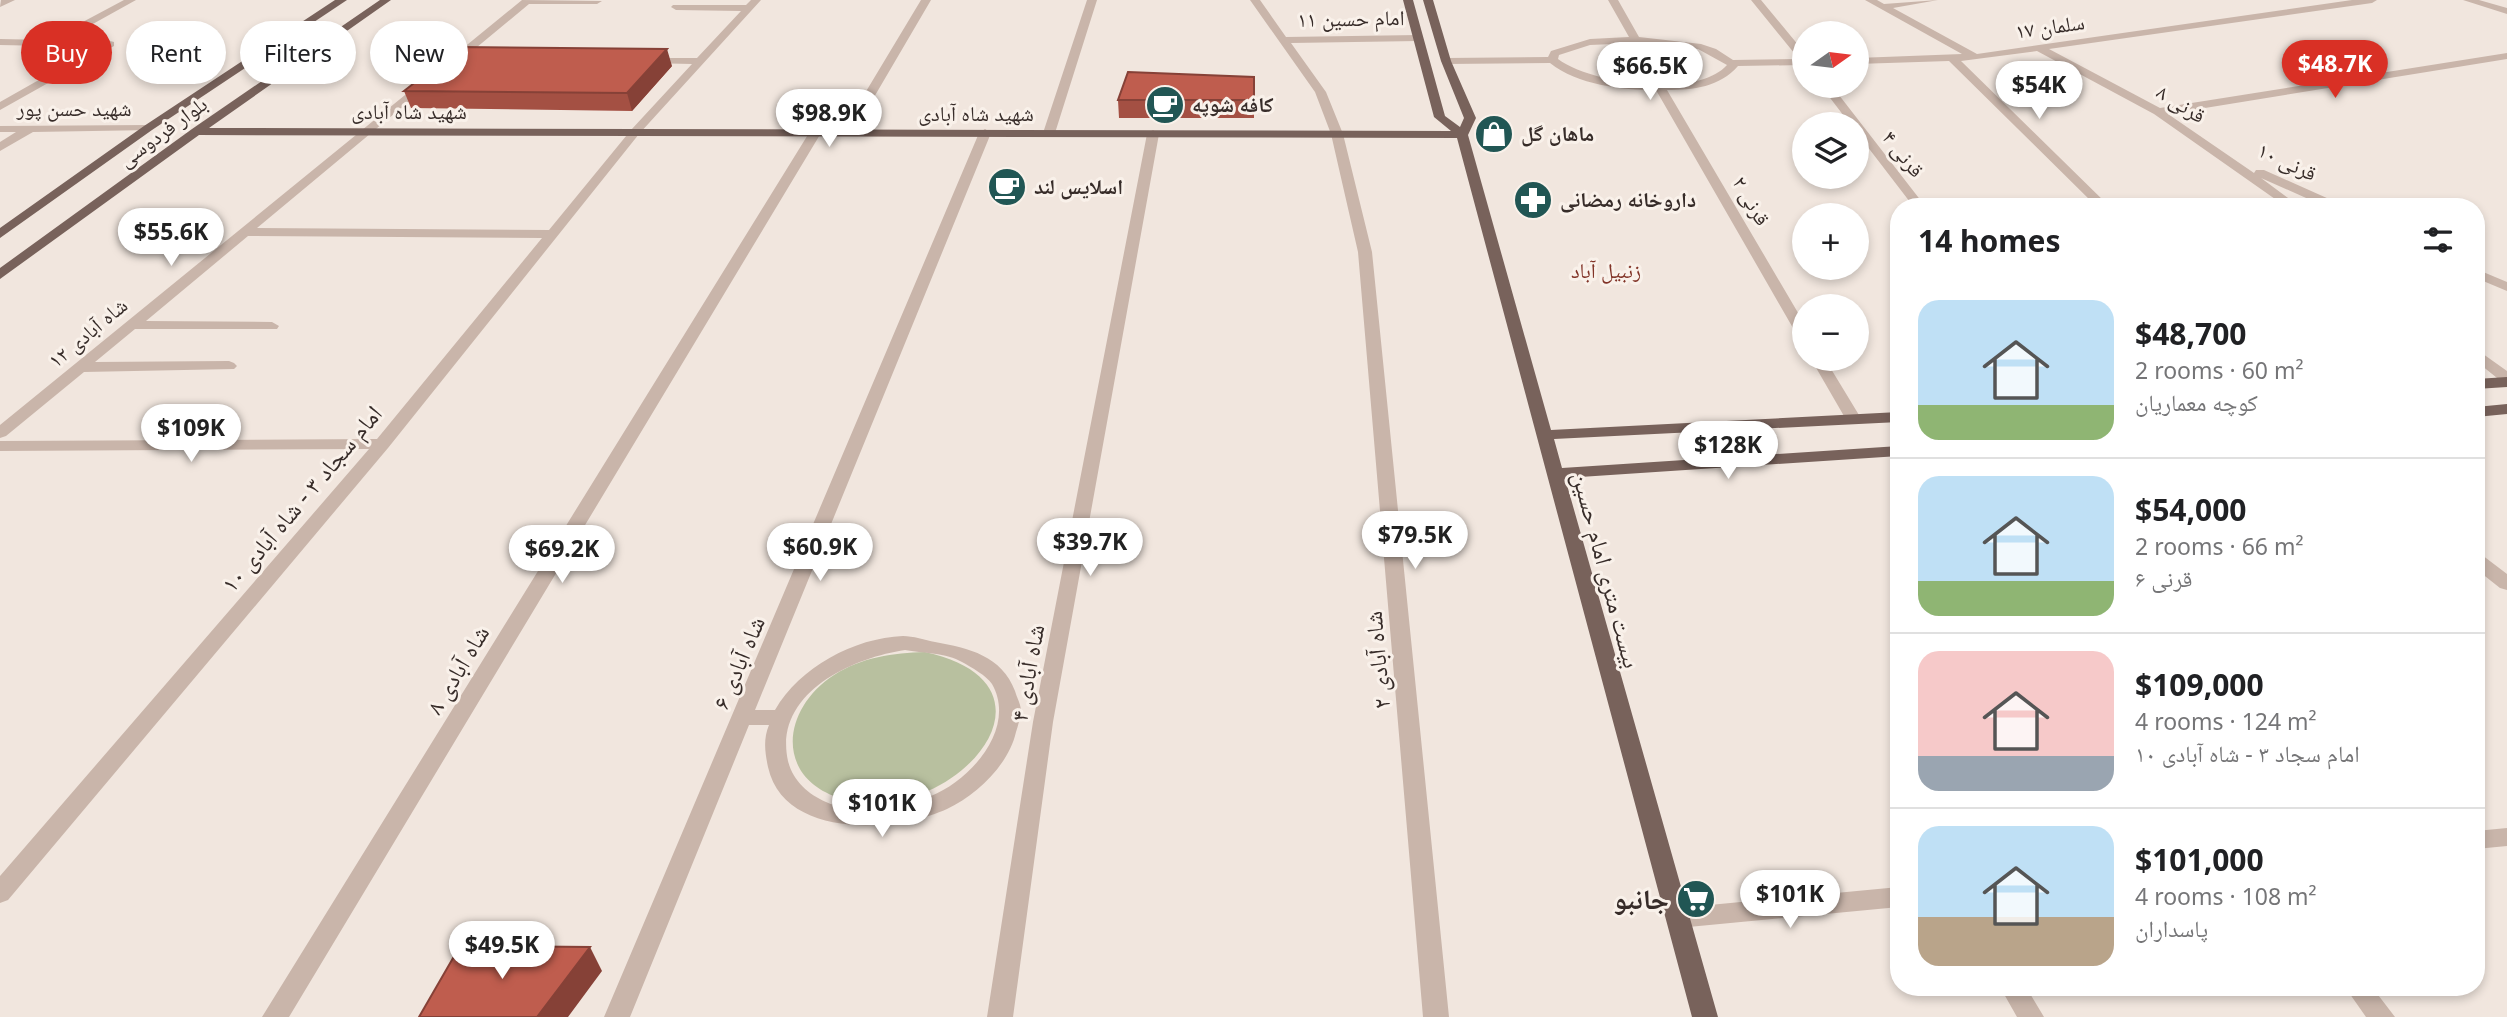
<!DOCTYPE html>
<meta charset="utf-8">
<style>
:root{--surface:#fff;--page:#f2f2f2;--text:#202124;--muted:#757577;--line:#e0e0e0;--accent:#d93025}
body{margin:0;font-family:"Noto Sans","Noto Naskh Arabic",sans-serif;background:var(--page);color:var(--text);height:100vh;display:flex;flex-direction:column;font-size:26px;white-space:nowrap}
*{box-sizing:border-box;margin:0}
p{font-size:23px;color:var(--muted)}
.icon{flex:none;width:38px;height:38px;fill:none;stroke:currentColor;stroke-width:2;stroke-linecap:round;stroke-linejoin:round}
.map{position:relative;flex:1;overflow:hidden}
.sheet{position:absolute;left:1890px;top:198px;width:595px;height:798px;display:flex;flex-direction:column;background:var(--surface);border-radius:28px;box-shadow:0 4px 10px #0003}
.sheet>*{flex:none}
.guide{position:absolute;left:21px;top:21px;width:665px;height:63px;display:flex;gap:14px}
.needle{width:46px;rotate:76deg}
.controls{position:absolute;left:1792px;top:21px;display:grid;gap:14px}
.controls a{display:grid;place-items:center;width:77px;height:77px;border-radius:50%;background:var(--surface);box-shadow:0 4px 10px #0003;font-size:35px}
.price{position:absolute;translate:-50% -60px;padding:0 16px;border-radius:24px;background:#fff;color:#222;font-size:23px;line-height:46px;filter:drop-shadow(0 2px 4px #0008)}
.price::after{content:'';position:absolute;left:50%;top:42px;width:21px;height:16px;margin-left:-10px;background:inherit;clip-path:polygon(0 0,100% 0,50% 100%)}
.price.current{background:var(--accent);color:#fff}
ul{padding:0;list-style:none}
li{display:flex;align-items:center;gap:21px;height:175px;padding:0 28px}
li+li{border-top:2px solid var(--line)}
li span{display:grid;place-items:center;flex:none;width:196px;height:140px;border-radius:21px;color:#555}
li>.icon{margin-inline-start:auto}
span .icon{width:84px;height:84px;fill:#fffc;stroke-width:1}
li b{font-size:30px}
h2{display:flex;justify-content:space-between;align-items:center;height:84px;padding:0 28px;font-size:30px}
.pill{padding:0 24px;border-radius:32px;background:var(--surface);box-shadow:0 4px 10px #0003;font-size:24px;line-height:63px}
.pill.current{background:var(--accent);color:#fff}
.map>svg:first-child{display:block}
.green{fill:#b8c09f}
.lines{fill:none;stroke-linecap:round;stroke-linejoin:round}
.minor{fill:#c9b5aa;fill-rule:evenodd}
.major{fill:#78625b;fill-rule:evenodd}
.wall{fill:#a45043}
.shaded-wall{fill:#864137}
.building{fill:#bf5d4e;stroke:#864137;stroke-width:2}
.labels{text-anchor:middle;stroke-width:6;stroke-linejoin:round;paint-order:stroke}
.far-street-label{font-size:21px;fill:#372c29;stroke:#f9f1ea}
.far-poi-label{font-size:21px;font-weight:bold;fill:#372c29;stroke:#f9f1ea;text-anchor:start}
.far-neighbourhood-label{font-size:21px;fill:#813327;stroke:#f9f1ea}
.street-label{font-size:24px;fill:#372c29;stroke:#f9f1ea}
.near-poi-label{font-size:28px;font-weight:bold;fill:#372c29;stroke:#f9f1ea;text-anchor:end}
</style>
<div class="map">
<svg width="2507" height="1017" viewBox="0 0 2507 1017">
<rect width="100%" height="100%" fill="#f1e6de"/>
<!-- green -->
<path class="green" d="M925 652C1079 686 949 829 843 799 775 780 780 710 834 675 862 657 893 653 925 652Z"/>
<g class="lines">
<!-- minor -->
<path class="minor" d="M1 0H15L0 7Z
M124 0H136L64 40 110 41 114 42V46L0 110V102L97 47 0 45V39L49 40Z
M522 0 602 1 597 4H529L459 62H451V58Z
M751 0H761L639 134 388 448 8 900 0 903V876L369 449 0 451V441L377 439 542 238 248 236 146 321 272 322 279 326 277 329H135L95 362 229 361 234 363 237 366 234 369 84 372 6 436 0 438V425L421 82 430 84 257 228 549 230 631 130 692 64 646 63 641 60 642 58H697L741 11 676 10 671 7 673 5H746Z
M921 0H931L853 133 843 135 841 133Z
M1087 0H1097L1055 133 1045 135 1043 133Z
M1250 0H1260L1286 37 1418 35 1423 38 1418 41 1291 43 1326 92 1343 134 1372 252 1449 1017H1423L1358 252 1331 134 1315 92Z
M1608 0H1618L1639 37 1701 44 1716 49 1733 60 1799 59 1751 0H1761L1804 52V65L1738 66C1720 87 1693 90 1667 90L1804 323V339L1797 335 1656 90C1621 90 1578 85 1550 63L1446 64 1441 61 1446 58 1548 57 1551 51 1590 39 1629 37ZM1636 43 1698 49 1727 65C1697 99 1591 84 1558 59L1559 55 1590 45Z
M1865 0H1877L1884 4 1938 0 1893 8 1977 54 2352 0H2377L2372 3 2049 49 2160 108 2507 53V59L2168 114 2254 173 2256 170H2264L2338 203 2339 206H2324L2261 178 2299 206H2285L2154 114 2037 51 1961 61 2109 206H2096L1949 61 1857 64V58L1962 54Z
M2463 0H2479L2507 8V14Z
M1821 86H1832L1925 206H1913L1857 133V124H1850Z
M148 125 152 126V130L33 132 0 151V142L16 132H0V126Z
M815 129 821 133 289 1017H262L809 133Z
M985 129 991 133 755 710H775C800 667 854 638 903 636 913 636 925 640 935 642 969 648 1002 656 1015 691 1017 698 1021 705 1021 711 1020 718 1018 726 1016 732 1009 764 977 795 947 809 897 832 784 840 768 767 765 753 763 739 769 725H749L630 1017H604L979 133ZM905 650C922 653 947 653 962 662 971 667 987 676 992 684 1017 728 971 780 931 796 908 805 887 808 863 807 851 806 838 808 826 802 808 794 793 781 788 761 773 694 851 658 905 650Z
M1153 130 1159 134 1053 722 1013 1017H987L1033 722 1147 134Z
M2476 269 2507 282V291L2476 278Z
M2476 349 2507 371V384L2502 382 2476 361Z
M1811 359H1825L1862 420 1860 423H1848Z
M2476 553 2482 555 2507 574V590L2500 588 2476 569Z
M2507 828V846L2476 849V831Z
M1899 887V907L1678 928 1670 925 1666 918 1670 911 1678 908Z
M2000 987H2026L2044 1017H2017Z
M2345 987H2372L2395 1017H2366Z"/>
<!-- major -->
<path class="major" d="M335 0H347L152 130 0 238V228L144 126Z
M380 0H391L209 128 1451 131 1434 117 1403 0H1413L1445 116 1460 127 1464 118 1441 61 1423 0H1433L1451 61 1476 118 1468 135 1551 430 1899 412V422L1554 439 1562 468 1899 446V456L1565 478 1718 1017H1692L1457 138 199 135 0 279V268L192 129Z
M2507 377V387L2476 389V379Z
M2507 404V414L2476 417V407Z"/>
</g>
<!-- wall -->
<path class="wall" d="M672 66 632 111 411 108 404 91Z
M1254 77V118H1119L1118 100Z"/>
<!-- shaded-wall -->
<path class="shaded-wall" d="M667 49 672 66 632 111 627 93Z
M590 947 602 971 568 1017H537Z"/>
<!-- building -->
<path class="building" d="M460 47 667 49 627 93 404 91Z
M1128 72 1254 77V100H1118Z
M460 946 590 947 537 1017H419Z"/>
<!-- icons -->
<defs>
<symbol id="cafe-disc" viewBox="-11 -11 22 22"><circle r="9.5" fill="#215654" stroke="#f9f1ea"/><path d="M-5.5-4.5H6V0H3Q3 3.5 0 3.5H-2.5Q-5.5 3.5-5.5 0ZM3-3.2v2h1.7v-2ZM-6 4.5H4V6H-6Z" fill="#fff"/></symbol>
<symbol id="shop-disc" viewBox="-11 -11 22 22"><circle r="9.5" fill="#215654" stroke="#f9f1ea"/><path d="M-5-2.5h2.3a2.7 3.5 0 0 1 5.4 0H5L5.5 6h-11ZM-1.5-2.5h3a1.5 2.3 0 0 0-3 0Z" fill="#fff"/></symbol>
<symbol id="pharmacy-disc" viewBox="-11 -11 22 22"><circle r="9.5" fill="#215654" stroke="#f9f1ea"/><path d="M-2-6h4v4h4v4h-4v4h-4v-4h-4v-4h4Z" fill="#fff"/></symbol>
<symbol id="supermarket-disc" viewBox="-11 -11 22 22"><circle r="9.5" fill="#215654" stroke="#f9f1ea"/><path d="M-6-5.5h2.5l.6 2H6L4.5 2H-2.5L-4.4-4H-6ZM-1.5 3.2a1.3 1.3 0 1 0 .1 0ZM3 3.2a1.3 1.3 0 1 0 .1 0Z" fill="#fff"/></symbol>
</defs>
<g fill-rule="evenodd">
<use href="#cafe-disc" x="1143" y="83" width="44" height="44"/>
<use href="#shop-disc" x="1472" y="112" width="44" height="44"/>
<use href="#cafe-disc" x="985" y="165" width="44" height="44"/>
<use href="#pharmacy-disc" x="1511" y="178" width="44" height="44"/>
<use href="#supermarket-disc" x="1674" y="877" width="44" height="44"/>
</g>
<g class="labels">
<!-- far-street labels -->
<g class="far-street-label">
<text transform="translate(1351 19) rotate(-1)" y="7">امام حسین ۱۱</text>
<text transform="translate(2050 27) rotate(-8)" y="7">سلمان ۱۷</text>
<text transform="translate(2181 104) rotate(32)" y="7">قرنی ۸</text>
<text x="74" y="116">شهید حسن پور</text>
<text x="409" y="119">شهید شاه آبادی</text>
<text x="976" y="121">شهید شاه آبادی</text>
<text transform="translate(163 132) rotate(-36)" y="7">بلوار فردوسی</text>
<text transform="translate(1903 154) rotate(52)" y="7">قرنی ۴</text>
<text transform="translate(2287 162) rotate(25)" y="7">قرنی ۱۰</text>
<text transform="translate(1751 201) rotate(60)" y="7">قرنی ۲</text>
<text transform="translate(88 333) rotate(-40)" y="7">شاه آبادی ۱۲</text>
</g>
<!-- far-poi labels -->
<g class="far-poi-label">
<text x="1192" y="112">کافه شوپه</text>
<text x="1521" y="141">ماهان گل</text>
<text x="1034" y="194">اسلایس لند</text>
<text x="1560" y="207">داروخانه رمضانی</text>
</g>
<!-- far-neighbourhood labels -->
<g class="far-neighbourhood-label">
<text x="1606" y="278">زنبیل آباد</text>
</g>
<!-- street labels -->
<g class="street-label">
<text transform="translate(302 499) rotate(-50)" y="8">امام سجاد ۳ - شاه آبادی ۱۰</text>
<text transform="translate(1606 570) rotate(75)" y="8">بیست متری امام حسین</text>
<text transform="translate(1378 660) rotate(-95)" y="8">شاه آبادی ۲</text>
<text transform="translate(739 663) rotate(-67)" y="8">شاه آبادی ۶</text>
<text transform="translate(458 670) rotate(-59)" y="8">شاه آبادی ۸</text>
<text transform="translate(1028 673) rotate(-80)" y="8">شاه آبادی ۴</text>
</g>
<!-- near-poi labels -->
<g class="near-poi-label">
<text x="1669" y="909">جانبو</text>
</g>
</g>
</svg>
<div class="controls">
<a><svg class="needle" viewBox="-14 -14 28 28"><path d="M0-13l5 13h-10z" fill="#e53935"/><path d="M0 13l5-13h-10z" fill="#757577"/></svg></a>
<a><svg class="icon" aria-label="layers" viewBox="0 0 24 24"><path d="M12 4l9 5-9 5-9-5zM3 14l9 5 9-5"/></svg></a>
<a>+</a>
<a>−</a>
</div>
<b class="price current" style="left:2335px;top:100px">$48.7K</b>
<b class="price" style="left:1650px;top:102px">$66.5K</b>
<b class="price" style="left:2039px;top:121px">$54K</b>
<b class="price" style="left:829px;top:149px">$98.9K</b>
<b class="price" style="left:171px;top:268px">$55.6K</b>
<b class="price" style="left:191px;top:464px">$109K</b>
<b class="price" style="left:1728px;top:481px">$128K</b>
<b class="price" style="left:1415px;top:571px">$79.5K</b>
<b class="price" style="left:1090px;top:578px">$39.7K</b>
<b class="price" style="left:820px;top:583px">$60.9K</b>
<b class="price" style="left:562px;top:585px">$69.2K</b>
<b class="price" style="left:882px;top:839px">$101K</b>
<b class="price" style="left:1790px;top:930px">$101K</b>
<b class="price" style="left:502px;top:981px">$49.5K</b>
<div class="guide">
<a class="pill current">Buy</a>
<a class="pill">Rent</a>
<a class="pill">Filters</a>
<a class="pill">New</a>
</div>
<section class="sheet">
<h2>14 homes<svg class="icon" aria-label="filters" viewBox="0 0 24 24"><path d="M4 7h16M4 17h16"/><circle cx="9" cy="7" r="2"/><circle cx="15" cy="17" r="2"/></svg></h2>
<ul>
<li><span style="background:linear-gradient(#bfe0f5 75%,#8fb573 0)"><svg class="icon" aria-label="home" viewBox="0 0 24 24"><path d="M3 11l9-7 9 7M6 9v11h12V9"/></svg></span><div><b>$48,700</b><p>2 rooms · 60 m²</p><p>کوچه معماریان</p></div></li>
<li><span style="background:linear-gradient(#bfe0f5 75%,#8fb573 0)"><svg class="icon" aria-label="home" viewBox="0 0 24 24"><path d="M3 11l9-7 9 7M6 9v11h12V9"/></svg></span><div><b>$54,000</b><p>2 rooms · 66 m²</p><p>قرنی ۶</p></div></li>
<li><span style="background:linear-gradient(#f6c9c9 75%,#9aa5b1 0)"><svg class="icon" aria-label="home" viewBox="0 0 24 24"><path d="M3 11l9-7 9 7M6 9v11h12V9"/></svg></span><div><b>$109,000</b><p>4 rooms · 124 m²</p><p>امام سجاد ۳ - شاه آبادی ۱۰</p></div></li>
<li><span style="background:linear-gradient(#bfe0f5 65%,#b9a48a 0)"><svg class="icon" aria-label="home" viewBox="0 0 24 24"><path d="M3 11l9-7 9 7M6 9v11h12V9"/></svg></span><div><b>$101,000</b><p>4 rooms · 108 m²</p><p>پاسداران</p></div></li>
</ul>
</section>
</div>
